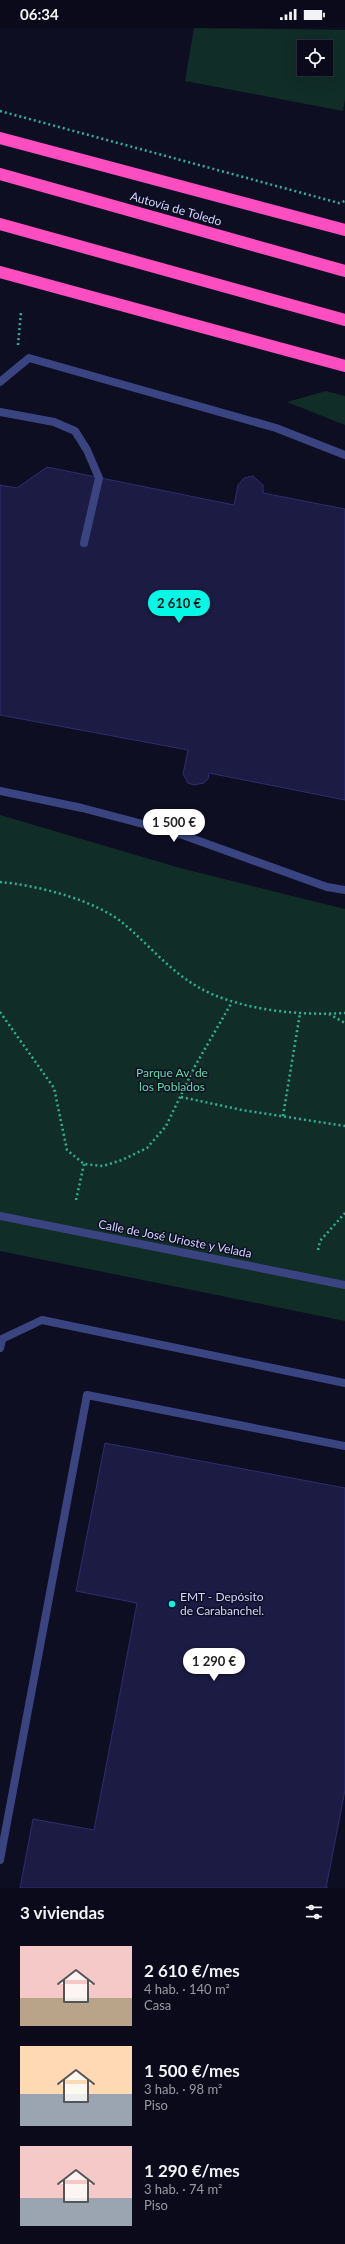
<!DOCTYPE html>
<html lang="es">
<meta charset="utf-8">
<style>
:root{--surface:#0a0a1a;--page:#131323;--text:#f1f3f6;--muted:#999aa2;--line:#2a2b39;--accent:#04f8e6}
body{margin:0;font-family:Lato,sans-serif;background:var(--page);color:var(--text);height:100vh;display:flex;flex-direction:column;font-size:15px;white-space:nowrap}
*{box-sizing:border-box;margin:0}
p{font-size:13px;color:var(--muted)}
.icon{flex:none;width:22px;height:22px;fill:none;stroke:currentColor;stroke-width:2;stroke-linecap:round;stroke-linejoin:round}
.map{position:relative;height:1860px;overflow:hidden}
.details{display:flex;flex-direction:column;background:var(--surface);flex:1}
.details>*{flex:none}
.fabs{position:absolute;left:297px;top:12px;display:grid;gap:8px}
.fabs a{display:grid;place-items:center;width:36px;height:36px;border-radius:0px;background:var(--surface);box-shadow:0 4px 16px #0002,0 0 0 1px var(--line);font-size:20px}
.price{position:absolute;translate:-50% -34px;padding:0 9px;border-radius:14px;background:#fff;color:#222;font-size:13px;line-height:26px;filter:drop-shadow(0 1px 2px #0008)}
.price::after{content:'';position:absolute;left:50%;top:24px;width:12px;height:9px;margin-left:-6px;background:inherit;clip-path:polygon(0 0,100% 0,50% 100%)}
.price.current{background:var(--accent);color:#111}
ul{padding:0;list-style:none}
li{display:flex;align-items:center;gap:12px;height:100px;padding:0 20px}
li span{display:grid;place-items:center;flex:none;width:112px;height:80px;border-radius:0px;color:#555}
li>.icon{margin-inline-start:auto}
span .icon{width:48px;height:48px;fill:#fffc;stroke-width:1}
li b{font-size:17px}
h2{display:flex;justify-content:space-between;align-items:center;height:48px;padding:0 20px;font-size:17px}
.status{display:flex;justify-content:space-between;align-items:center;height:28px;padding:0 20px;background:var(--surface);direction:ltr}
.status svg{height:11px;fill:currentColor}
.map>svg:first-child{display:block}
.green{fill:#112d27;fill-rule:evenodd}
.building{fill:#1c1b44;stroke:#2f2d6f}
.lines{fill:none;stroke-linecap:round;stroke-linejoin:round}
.path{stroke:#30b394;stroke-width:2.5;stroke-dasharray:2 3;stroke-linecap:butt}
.lane{stroke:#3a4481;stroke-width:8}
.street{stroke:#3a4481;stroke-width:8}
.highway{stroke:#fc4ec0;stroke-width:12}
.poi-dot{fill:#04f8e6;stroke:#0e0e23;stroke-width:1.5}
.labels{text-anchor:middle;stroke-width:3;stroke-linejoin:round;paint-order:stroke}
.street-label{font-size:12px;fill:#d1d4fe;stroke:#0e0e23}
.park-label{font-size:12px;fill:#5edda7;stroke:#0e0e23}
.poi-label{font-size:12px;fill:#d1d4fe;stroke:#0e0e23;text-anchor:start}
</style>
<div class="status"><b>06:34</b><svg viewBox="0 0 49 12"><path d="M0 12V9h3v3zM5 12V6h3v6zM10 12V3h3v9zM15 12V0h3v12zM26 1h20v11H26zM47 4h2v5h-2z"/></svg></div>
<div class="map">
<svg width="345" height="1860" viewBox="0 0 345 1860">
<rect width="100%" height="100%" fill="#0e0e23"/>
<!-- green -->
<path class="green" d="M194 0 345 2V71L343 83 185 53ZM304 19H326V41H304Z
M326 363 345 368V397L287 374Z
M0 787 180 840 345 881V1293L0 1223Z"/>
<!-- building -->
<path class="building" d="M47 439 234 477 238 457 244 450 253 448 263 457V465L345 481V772L209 745 208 751 204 755 194 757 188 755 183 746 188 722 0 687V457L17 460Z
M105 1415 345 1460V1762L326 1860H328H20L33 1791 94 1802 137 1575 76 1563Z"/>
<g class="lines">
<!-- path -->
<path class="path" d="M0 83 339 175 345 173
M18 317 21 284
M0 854C36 857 96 872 124 896 149 917 170 943 198 959 238 982 299 988 345 985
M0 984 54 1060 67 1122 84 1136 103 1138 122 1132 147 1120 166 1098 195 1038 232 974
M329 986 345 995
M181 1069 242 1082 345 1098
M283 1088 300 985
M76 1172 84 1136
M318 1222 320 1213 345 1185"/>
<!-- lane -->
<path class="lane" d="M0 354 29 330 276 400 345 427
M0 384 54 394 75 403 87 422 99 450 84 515
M0 1188 345 1257
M0 1312 42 1292 345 1355
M0 1320 2 1312
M0 1832 87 1367 345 1418"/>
<!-- street -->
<path class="street" d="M0 763 82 780 177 805 327 859 345 862"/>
<!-- highway -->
<path class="highway" d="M0 110 345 202
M0 146 345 243
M0 196 345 292
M0 244 345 338"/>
</g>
<!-- markers -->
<circle class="poi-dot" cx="172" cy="1576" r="4"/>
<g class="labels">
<!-- street labels -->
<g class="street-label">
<text transform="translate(176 181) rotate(16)" y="4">Autovía de Toledo</text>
<text transform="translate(175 1211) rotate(11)" y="4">Calle de José Urioste y Velada</text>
</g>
<!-- park labels -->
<g class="park-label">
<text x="172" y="1049">Parque Av. de<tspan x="172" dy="14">los Poblados</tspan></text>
</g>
<!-- poi labels -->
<g class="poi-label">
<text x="180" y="1573">EMT - Depósito<tspan x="180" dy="14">de Carabanchel.</tspan></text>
</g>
</g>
</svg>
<div class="fabs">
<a><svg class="icon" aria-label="locate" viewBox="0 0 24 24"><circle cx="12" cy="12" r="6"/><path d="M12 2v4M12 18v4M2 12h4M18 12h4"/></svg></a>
</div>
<b class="price current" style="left:179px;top:596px">2 610 €</b>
<b class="price" style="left:174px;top:815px">1 500 €</b>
<b class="price" style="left:214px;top:1654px">1 290 €</b>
</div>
<section class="details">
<h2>3 viviendas<svg class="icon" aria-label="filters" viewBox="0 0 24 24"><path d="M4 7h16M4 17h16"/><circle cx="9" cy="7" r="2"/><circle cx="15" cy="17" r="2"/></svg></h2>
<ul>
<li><span style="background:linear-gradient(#f6c9c9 65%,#b9a48a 0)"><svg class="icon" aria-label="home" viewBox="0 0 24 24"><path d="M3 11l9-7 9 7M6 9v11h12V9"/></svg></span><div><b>2 610 €/mes</b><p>4 hab. · 140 m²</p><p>Casa</p></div></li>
<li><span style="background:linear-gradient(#ffd9b3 60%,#9aa5b1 0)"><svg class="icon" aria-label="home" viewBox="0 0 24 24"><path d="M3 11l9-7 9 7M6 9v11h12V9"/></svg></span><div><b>1 500 €/mes</b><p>3 hab. · 98 m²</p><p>Piso</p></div></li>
<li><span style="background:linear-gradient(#f6c9c9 65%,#9aa5b1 0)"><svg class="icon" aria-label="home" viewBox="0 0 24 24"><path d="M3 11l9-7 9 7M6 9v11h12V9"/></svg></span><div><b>1 290 €/mes</b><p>3 hab. · 74 m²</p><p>Piso</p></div></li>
</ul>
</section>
